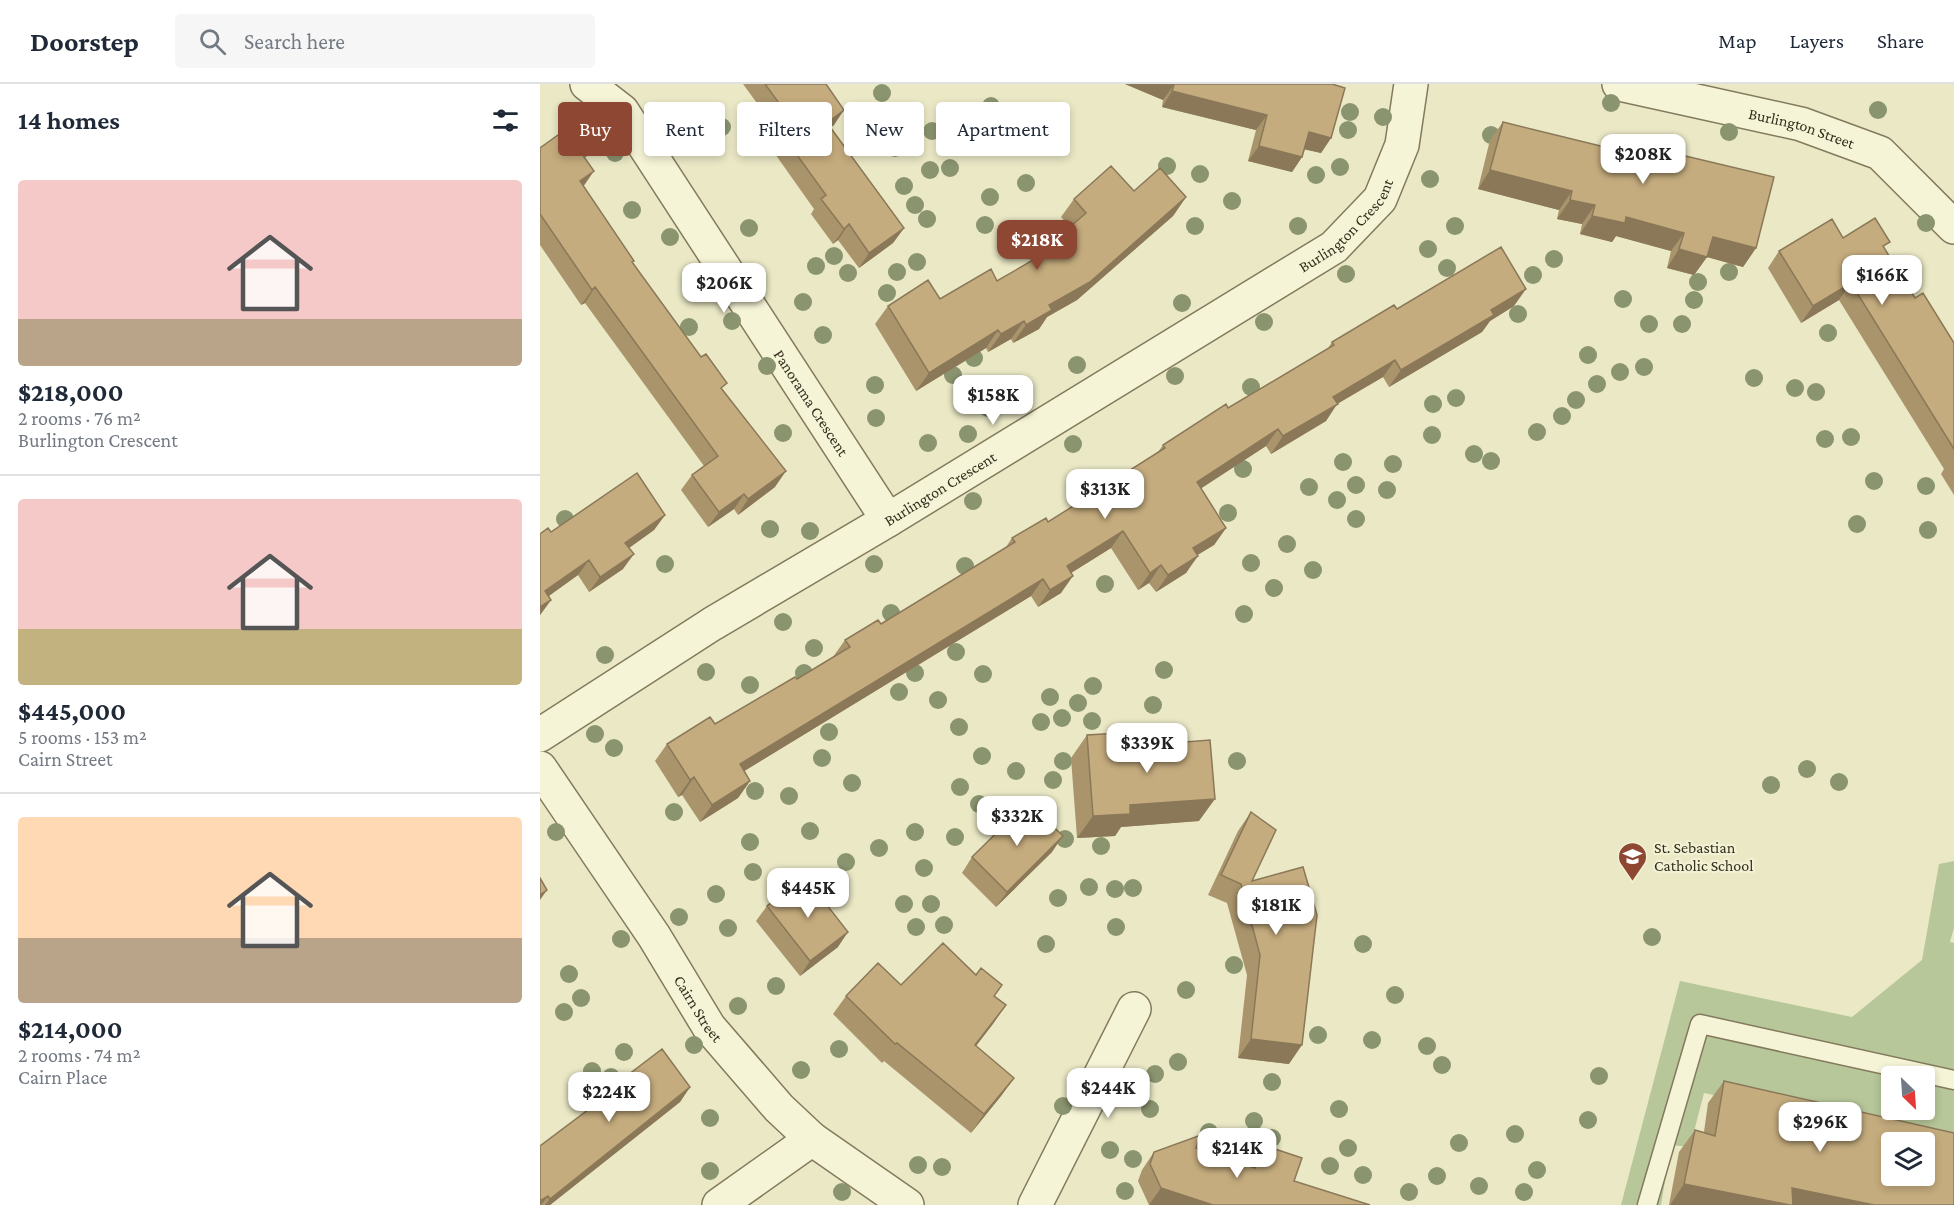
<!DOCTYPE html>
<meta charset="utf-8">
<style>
:root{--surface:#fff;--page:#f6f6f7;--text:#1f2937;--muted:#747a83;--line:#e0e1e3;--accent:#8d4732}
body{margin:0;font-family:"Crimson Pro",serif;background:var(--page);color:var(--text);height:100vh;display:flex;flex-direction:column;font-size:22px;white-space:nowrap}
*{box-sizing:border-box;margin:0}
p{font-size:20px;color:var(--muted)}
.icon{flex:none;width:33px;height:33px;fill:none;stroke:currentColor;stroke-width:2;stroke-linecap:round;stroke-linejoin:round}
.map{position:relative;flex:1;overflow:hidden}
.drawer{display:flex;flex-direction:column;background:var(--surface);width:540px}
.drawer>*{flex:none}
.top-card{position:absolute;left:18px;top:18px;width:570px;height:54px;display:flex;gap:12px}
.needle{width:39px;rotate:155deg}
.fabs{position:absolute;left:1341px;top:982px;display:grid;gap:12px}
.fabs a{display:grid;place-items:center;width:54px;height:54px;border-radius:6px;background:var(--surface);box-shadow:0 3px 9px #0003;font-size:30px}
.price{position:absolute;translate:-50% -51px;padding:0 14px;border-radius:12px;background:#fff;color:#222;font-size:20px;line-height:39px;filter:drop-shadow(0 2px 3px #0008)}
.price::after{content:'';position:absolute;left:50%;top:36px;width:18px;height:14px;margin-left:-9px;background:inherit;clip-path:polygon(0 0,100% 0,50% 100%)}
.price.active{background:var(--accent);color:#fff}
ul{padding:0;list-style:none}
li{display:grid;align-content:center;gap:12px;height:318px;padding:0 18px}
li+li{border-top:2px solid var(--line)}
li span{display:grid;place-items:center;height:186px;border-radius:6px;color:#555}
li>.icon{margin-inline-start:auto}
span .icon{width:108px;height:108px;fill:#fffc;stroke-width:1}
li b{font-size:26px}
h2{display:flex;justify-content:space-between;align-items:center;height:72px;padding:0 18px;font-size:26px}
.tag{padding:0 21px;border-radius:6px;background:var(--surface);box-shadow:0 3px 9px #0003;font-size:21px;line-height:54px}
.tag.active{background:var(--accent);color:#fff}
header{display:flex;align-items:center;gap:36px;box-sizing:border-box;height:84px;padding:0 30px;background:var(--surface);border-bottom:2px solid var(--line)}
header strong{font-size:28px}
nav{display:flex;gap:33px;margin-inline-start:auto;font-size:21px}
.search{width:420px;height:54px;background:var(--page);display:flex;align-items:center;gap:15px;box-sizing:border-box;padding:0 21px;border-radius:6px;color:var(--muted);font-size:22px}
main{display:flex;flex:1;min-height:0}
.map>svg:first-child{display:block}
.green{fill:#b7c79a;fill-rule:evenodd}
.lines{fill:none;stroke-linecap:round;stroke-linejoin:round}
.lane-casing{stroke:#837a5d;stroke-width:21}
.street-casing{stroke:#837a5d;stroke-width:36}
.lane{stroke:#f6f4d7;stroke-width:18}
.street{stroke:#f6f4d7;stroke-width:33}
.tree{fill:#8a946f}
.wall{fill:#a9946c}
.shaded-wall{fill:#8a7858}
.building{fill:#c5ac7e;stroke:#8a7858;stroke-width:1.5;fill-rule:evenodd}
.labels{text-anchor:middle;stroke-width:4.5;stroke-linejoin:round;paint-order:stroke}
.street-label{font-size:16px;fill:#352f1f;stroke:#f2f1d4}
.poi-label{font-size:16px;fill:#352f1f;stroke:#f2f1d4;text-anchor:start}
</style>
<header>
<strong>Doorstep</strong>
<div class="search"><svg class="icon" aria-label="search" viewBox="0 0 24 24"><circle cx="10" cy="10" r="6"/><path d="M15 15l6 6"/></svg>Search here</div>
<nav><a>Map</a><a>Layers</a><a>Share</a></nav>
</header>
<main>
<section class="drawer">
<h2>14 homes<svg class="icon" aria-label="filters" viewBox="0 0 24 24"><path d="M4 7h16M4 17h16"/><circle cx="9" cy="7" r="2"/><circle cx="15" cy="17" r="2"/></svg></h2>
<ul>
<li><span style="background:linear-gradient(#f6c9c9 75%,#b9a48a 0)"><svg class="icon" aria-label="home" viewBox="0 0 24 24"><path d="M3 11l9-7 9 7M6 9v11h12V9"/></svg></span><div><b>$218,000</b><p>2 rooms · 76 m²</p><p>Burlington Crescent</p></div></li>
<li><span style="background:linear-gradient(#f6c9c9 70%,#c2b280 0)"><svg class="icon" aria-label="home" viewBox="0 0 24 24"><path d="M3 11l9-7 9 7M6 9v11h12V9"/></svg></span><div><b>$445,000</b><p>5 rooms · 153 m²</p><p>Cairn Street</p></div></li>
<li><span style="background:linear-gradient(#ffd9b3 65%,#b9a48a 0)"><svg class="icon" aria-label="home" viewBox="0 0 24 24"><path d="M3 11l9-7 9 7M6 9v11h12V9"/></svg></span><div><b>$214,000</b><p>2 rooms · 74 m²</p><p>Cairn Place</p></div></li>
</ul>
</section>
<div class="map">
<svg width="1414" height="1121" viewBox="0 0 1414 1121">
<rect width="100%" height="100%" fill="#eae8c5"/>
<!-- green -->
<path class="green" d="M1414 777V844L1410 858 1414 859V1062L1164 1009 1150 1063 1131 1061 1121 1121H1081L1140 897 1312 933 1382 876 1399 780ZM1352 993H1384V1026H1352Z"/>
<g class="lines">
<defs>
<path id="lane" d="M1107 1121 1160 940 1414 996"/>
<g id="street">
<path id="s1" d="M47 0 82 27 348 436"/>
<path id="s2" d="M1079 0 1261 40 1340 69 1414 143"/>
<path id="s3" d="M0 651 172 540 348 436 794 163 840 115 862 61 871 0"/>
<path id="s4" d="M0 684 114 852 169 943 239 1024 272 1055 367 1121"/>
<path d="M179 1121 272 1055"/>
<path d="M495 1121 594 925"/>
</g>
</defs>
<!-- lane casing -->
<use href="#lane" class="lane-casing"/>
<!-- street casing -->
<use href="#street" class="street-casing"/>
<!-- lane -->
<use href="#lane" class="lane"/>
<!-- street -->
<use href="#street" class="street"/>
</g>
<!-- trees -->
<g class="tree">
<circle cx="342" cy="9" r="9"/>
<circle cx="1071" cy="19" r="9"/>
<circle cx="451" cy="22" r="9"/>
<circle cx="1338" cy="26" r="9"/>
<circle cx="412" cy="28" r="9"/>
<circle cx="810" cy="28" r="9"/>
<circle cx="843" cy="33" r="9"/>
<circle cx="182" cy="43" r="9"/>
<circle cx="808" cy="46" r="9"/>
<circle cx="392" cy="47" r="9"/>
<circle cx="139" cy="48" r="9"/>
<circle cx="1189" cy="48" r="9"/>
<circle cx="951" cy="51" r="9"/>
<circle cx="355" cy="64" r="9"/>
<circle cx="42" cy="65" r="9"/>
<circle cx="75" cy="69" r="9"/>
<circle cx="627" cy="82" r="9"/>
<circle cx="800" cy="83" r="9"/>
<circle cx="410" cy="84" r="9"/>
<circle cx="390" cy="86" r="9"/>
<circle cx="660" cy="90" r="9"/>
<circle cx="776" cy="91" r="9"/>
<circle cx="890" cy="95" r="9"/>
<circle cx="486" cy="99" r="9"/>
<circle cx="364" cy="102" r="9"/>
<circle cx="450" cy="113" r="9"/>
<circle cx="692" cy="117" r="9"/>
<circle cx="375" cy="121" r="9"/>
<circle cx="92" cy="126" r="9"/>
<circle cx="387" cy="135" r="9"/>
<circle cx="1386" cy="139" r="9"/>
<circle cx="445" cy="141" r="9"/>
<circle cx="655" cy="142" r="9"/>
<circle cx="758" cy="142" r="9"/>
<circle cx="915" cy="142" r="9"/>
<circle cx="209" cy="144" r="9"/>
<circle cx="130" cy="153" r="9"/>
<circle cx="888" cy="165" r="9"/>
<circle cx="294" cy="172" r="9"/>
<circle cx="1014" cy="175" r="9"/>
<circle cx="377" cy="178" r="9"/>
<circle cx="276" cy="182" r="9"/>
<circle cx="907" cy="184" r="9"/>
<circle cx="357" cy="188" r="9"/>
<circle cx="1189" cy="188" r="9"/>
<circle cx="308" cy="189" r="9"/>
<circle cx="806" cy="190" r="9"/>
<circle cx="993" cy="191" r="9"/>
<circle cx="1158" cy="198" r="9"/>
<circle cx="175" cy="201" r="9"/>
<circle cx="347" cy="209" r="9"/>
<circle cx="1083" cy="215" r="9"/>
<circle cx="1154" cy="216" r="9"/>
<circle cx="263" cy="218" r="9"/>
<circle cx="642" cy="219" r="9"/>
<circle cx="978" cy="230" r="9"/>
<circle cx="192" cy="237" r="9"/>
<circle cx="724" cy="238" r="9"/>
<circle cx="1109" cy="240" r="9"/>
<circle cx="1142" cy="240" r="9"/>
<circle cx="149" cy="243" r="9"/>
<circle cx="1288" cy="249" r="9"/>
<circle cx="283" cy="251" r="9"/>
<circle cx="1048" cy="271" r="9"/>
<circle cx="434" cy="274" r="9"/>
<circle cx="537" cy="281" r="9"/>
<circle cx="227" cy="282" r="9"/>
<circle cx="1104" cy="283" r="9"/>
<circle cx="1080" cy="288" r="9"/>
<circle cx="413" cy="291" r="9"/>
<circle cx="635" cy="292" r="9"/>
<circle cx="1214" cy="294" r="9"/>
<circle cx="1057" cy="300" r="9"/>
<circle cx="335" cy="301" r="9"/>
<circle cx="711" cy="303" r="9"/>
<circle cx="1255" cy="304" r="9"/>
<circle cx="1276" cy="308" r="9"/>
<circle cx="916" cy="314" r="9"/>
<circle cx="1036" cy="316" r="9"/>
<circle cx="893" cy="320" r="9"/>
<circle cx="448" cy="324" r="9"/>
<circle cx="1022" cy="332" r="9"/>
<circle cx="336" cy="334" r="9"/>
<circle cx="997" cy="348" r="9"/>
<circle cx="243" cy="349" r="9"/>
<circle cx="428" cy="350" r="9"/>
<circle cx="892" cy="351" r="9"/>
<circle cx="1311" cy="353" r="9"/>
<circle cx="1285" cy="355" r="9"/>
<circle cx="388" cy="359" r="9"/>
<circle cx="533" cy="360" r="9"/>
<circle cx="934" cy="370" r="9"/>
<circle cx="951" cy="377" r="9"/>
<circle cx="803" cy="378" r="9"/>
<circle cx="853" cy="380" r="9"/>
<circle cx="703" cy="385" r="9"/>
<circle cx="1334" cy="397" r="9"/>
<circle cx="816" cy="401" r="9"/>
<circle cx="1386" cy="402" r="9"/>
<circle cx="769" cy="403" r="9"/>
<circle cx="847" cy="406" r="9"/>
<circle cx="797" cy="416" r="9"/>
<circle cx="433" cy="417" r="9"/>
<circle cx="688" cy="429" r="9"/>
<circle cx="25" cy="435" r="9"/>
<circle cx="816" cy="435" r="9"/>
<circle cx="1317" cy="440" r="9"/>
<circle cx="230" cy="445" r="9"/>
<circle cx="1388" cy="446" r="9"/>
<circle cx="270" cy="447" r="9"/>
<circle cx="747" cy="460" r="9"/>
<circle cx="711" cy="479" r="9"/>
<circle cx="125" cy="480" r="9"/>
<circle cx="334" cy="480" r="9"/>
<circle cx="425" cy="482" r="9"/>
<circle cx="773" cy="486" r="9"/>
<circle cx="565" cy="500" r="9"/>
<circle cx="734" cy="504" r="9"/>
<circle cx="351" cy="529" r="9"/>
<circle cx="704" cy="530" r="9"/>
<circle cx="243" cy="538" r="9"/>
<circle cx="274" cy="564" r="9"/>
<circle cx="416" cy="568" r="9"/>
<circle cx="65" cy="571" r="9"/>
<circle cx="624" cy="586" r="9"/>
<circle cx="166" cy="588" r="9"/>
<circle cx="264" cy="589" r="9"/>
<circle cx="375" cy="589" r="9"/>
<circle cx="443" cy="590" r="9"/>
<circle cx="210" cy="601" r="9"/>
<circle cx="553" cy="602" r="9"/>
<circle cx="359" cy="608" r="9"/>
<circle cx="510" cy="613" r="9"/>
<circle cx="398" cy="616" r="9"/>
<circle cx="538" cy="619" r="9"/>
<circle cx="613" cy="621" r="9"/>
<circle cx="522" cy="634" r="9"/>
<circle cx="552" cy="637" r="9"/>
<circle cx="501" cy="638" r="9"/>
<circle cx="419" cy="643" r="9"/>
<circle cx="289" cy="648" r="9"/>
<circle cx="55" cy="650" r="9"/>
<circle cx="74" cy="664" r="9"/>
<circle cx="442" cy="672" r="9"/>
<circle cx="282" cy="674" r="9"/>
<circle cx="523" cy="677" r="9"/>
<circle cx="697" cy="677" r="9"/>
<circle cx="1267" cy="685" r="9"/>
<circle cx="476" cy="687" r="9"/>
<circle cx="513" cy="696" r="9"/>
<circle cx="1299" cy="698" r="9"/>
<circle cx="312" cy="699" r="9"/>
<circle cx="1231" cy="701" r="9"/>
<circle cx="420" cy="703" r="9"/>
<circle cx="215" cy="707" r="9"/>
<circle cx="249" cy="712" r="9"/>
<circle cx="439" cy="720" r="9"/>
<circle cx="134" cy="728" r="9"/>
<circle cx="270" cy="747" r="9"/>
<circle cx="16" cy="748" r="9"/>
<circle cx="375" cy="748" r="9"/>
<circle cx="415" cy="753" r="9"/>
<circle cx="525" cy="755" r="9"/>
<circle cx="210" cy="758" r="9"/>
<circle cx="561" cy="762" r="9"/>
<circle cx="339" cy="764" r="9"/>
<circle cx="306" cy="778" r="9"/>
<circle cx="384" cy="784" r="9"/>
<circle cx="213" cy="788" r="9"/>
<circle cx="549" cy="803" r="9"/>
<circle cx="593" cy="804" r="9"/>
<circle cx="575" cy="805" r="9"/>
<circle cx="176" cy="810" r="9"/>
<circle cx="518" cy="814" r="9"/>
<circle cx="364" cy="820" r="9"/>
<circle cx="391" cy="820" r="9"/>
<circle cx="139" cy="833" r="9"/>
<circle cx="404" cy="841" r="9"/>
<circle cx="376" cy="843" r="9"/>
<circle cx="576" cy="843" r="9"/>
<circle cx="188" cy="844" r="9"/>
<circle cx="1112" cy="853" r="9"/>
<circle cx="81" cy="855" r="9"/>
<circle cx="506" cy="860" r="9"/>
<circle cx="823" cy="860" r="9"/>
<circle cx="694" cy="881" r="9"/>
<circle cx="29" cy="890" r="9"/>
<circle cx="236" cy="902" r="9"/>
<circle cx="646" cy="906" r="9"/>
<circle cx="855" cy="911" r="9"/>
<circle cx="41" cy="914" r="9"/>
<circle cx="198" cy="922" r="9"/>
<circle cx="24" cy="928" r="9"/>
<circle cx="778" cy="951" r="9"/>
<circle cx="832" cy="956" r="9"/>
<circle cx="154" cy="961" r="9"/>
<circle cx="887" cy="962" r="9"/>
<circle cx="299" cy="965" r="9"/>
<circle cx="84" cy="968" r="9"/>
<circle cx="638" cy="978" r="9"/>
<circle cx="902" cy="981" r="9"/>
<circle cx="261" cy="986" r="9"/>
<circle cx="52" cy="987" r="9"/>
<circle cx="615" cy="990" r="9"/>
<circle cx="1059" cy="992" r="9"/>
<circle cx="71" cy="993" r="9"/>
<circle cx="732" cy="998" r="9"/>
<circle cx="523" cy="1022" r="9"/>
<circle cx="610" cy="1025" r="9"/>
<circle cx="799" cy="1025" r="9"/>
<circle cx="170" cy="1034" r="9"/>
<circle cx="1048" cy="1036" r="9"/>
<circle cx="714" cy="1037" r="9"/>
<circle cx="669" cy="1048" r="9"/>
<circle cx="975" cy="1050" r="9"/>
<circle cx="732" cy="1054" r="9"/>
<circle cx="919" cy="1059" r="9"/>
<circle cx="808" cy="1064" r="9"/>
<circle cx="570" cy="1066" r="9"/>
<circle cx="593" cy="1075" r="9"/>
<circle cx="378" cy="1081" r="9"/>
<circle cx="790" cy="1082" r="9"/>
<circle cx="402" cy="1083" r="9"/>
<circle cx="997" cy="1086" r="9"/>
<circle cx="170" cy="1087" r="9"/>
<circle cx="823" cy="1091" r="9"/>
<circle cx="897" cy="1092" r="9"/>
<circle cx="939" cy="1102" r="9"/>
<circle cx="585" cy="1107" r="9"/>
<circle cx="302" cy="1108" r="9"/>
<circle cx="869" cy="1108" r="9"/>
<circle cx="984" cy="1108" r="9"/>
</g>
<!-- wall -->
<path class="wall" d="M203 0H286L294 41 291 43 364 144 353 159 319 184 298 156 293 160 271 130 274 125 221 50 230 37Z
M585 0H792L791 54 781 69 765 65 762 73 752 88 708 77 716 46 622 23 623 16Z
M963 38 1072 65 1078 56 1216 164 1203 183 1167 173 1154 191 1127 184 1131 167 1076 152 1072 158 1040 150 1042 140 1017 135 1019 126 938 105 950 56Z
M0 64 43 102 92 179 183 306 235 403 198 431 194 425 168 443 141 406 152 391 164 382 45 219 41 221 0 161Z
M594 107 646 113 633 132 537 216 507 233 499 245 473 259 471 255 448 268 446 264 376 307 335 240 348 222 400 215 457 197 512 165 523 149 530 143 521 133 534 115Z
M1303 154 1345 165 1375 214 1414 259V411L1401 390 1404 385 1299 216 1261 239 1228 184 1239 167Z
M974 222 950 237 942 248 849 303 843 293 797 320 786 337 731 370 726 362 661 404 686 444 674 461 657 471 646 489 616 508 609 499 598 506 571 464 531 489 521 509 498 523 491 512 204 687 210 697 198 714 160 738 142 711 138 713 115 677 127 660 175 640 257 595 293 573 305 556 341 540 466 463 472 454 508 438 618 368 623 361 688 324 787 266 792 258 857 225Z
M125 431 114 446 89 464 83 485 49 508 38 491 9 512 11 516 0 531V450L11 448Z
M547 651 659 737 581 743 575 752 537 754 531 674Z
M711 728 712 797 749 980 698 974 707 891 687 819 668 811 698 747Z
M512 768 456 823 422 789 432 773Z
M227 822 298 863 260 892 216 837Z
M306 912H455L466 921 436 962 474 994 461 1012 431 1049 344 977 342 979 293 930Z
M1184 997 1414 1121H1129L1139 1068 1155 1046 1164 1048 1168 1019Z
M150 1003 140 1018 10 1121H0L61 1016 67 1007Z
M656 1064 712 1083 720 1071 729 1074 735 1065 762 1074 609 1121 598 1097 602 1086 614 1068Z"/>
<!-- shaded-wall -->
<path class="shaded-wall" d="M585 0H632L634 1 623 16Z
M632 7 727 31 716 46 622 23Z
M304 26 294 41 277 54 287 39Z
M769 48 791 54 781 69 758 64Z
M719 62 762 73 752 88 708 77Z
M950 86 1032 107 1019 126 938 105Z
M54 87 43 103 40 97Z
M646 113 633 132 537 216 507 233 499 245 473 259 486 241 509 221Z
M1030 116 1055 121 1042 140 1017 135Z
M1052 132 1086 133 1144 149 1131 167 1076 152 1072 158 1040 150Z
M309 140 298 156 293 160 304 145Z
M364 144 353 159 319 184 329 169Z
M1173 153 1216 164 1203 183 1167 173 1154 191 1127 184 1139 165Z
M1311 199 1299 216 1261 239 1273 222Z
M55 203 45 219 41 221 52 206Z
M986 205 974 222 950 237 942 248 849 303 861 286 951 226Z
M484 237 471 255 448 268 461 250Z
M458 246 446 264 376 307 389 289Z
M855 276 843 293 797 320 786 337 731 370 743 352 793 313Z
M738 345 726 362 645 415 657 398Z
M246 387 235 403 198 431 208 415Z
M204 410 194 425 168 443 179 428Z
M125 431 114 446 75 474 85 459Z
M686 444 674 461 641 481 653 464Z
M583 447 571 464 515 499 527 482Z
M94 470 83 485 49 508 60 493Z
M658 472 646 489 616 508 628 491Z
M49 476 38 491 0 518 5 507Z
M621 481 609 499 598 506 610 489Z
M533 492 521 509 498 523 510 506Z
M503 495 491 512 188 697 200 680Z
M11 516 0 531V523Z
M154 693 142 711 138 713 150 696Z
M210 697 198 714 160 738 172 721Z
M675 715 659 737 581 743 575 752 537 754 553 732 590 721Z
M523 752 512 768 456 823 467 808Z
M7 806 0 816V811Z
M308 848 298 863 260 892 270 877Z
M466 921 453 940 422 980 435 961Z
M711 955 762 961 749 980 698 974Z
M474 994 461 1012 431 1049 444 1030Z
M150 1003 140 1018 10 1121H5L10 1115Z
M1144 1100 1252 1104 1334 1121H1130Z
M621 1104 673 1121H609Z
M8 1112 1 1121H0V1117Z"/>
<!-- building -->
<path class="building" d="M225 0H286L304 26 287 39 364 144 329 169 309 140 304 145 281 115 286 111 231 35 244 26Z
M632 0H792L805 4 791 54 769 48 762 73 719 62 727 31 632 7 634 1Z
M963 38 1077 66 1078 56 1234 93 1216 164 1173 153 1167 173 1139 165 1144 149 1086 133 1085 139 1052 132 1055 121 1030 116 1032 107 950 86Z
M25 46 54 87 40 97 94 177 92 178 161 273 166 270 187 299 181 304 246 387 208 415 204 410 179 428 152 391 178 372 55 203 52 206 0 130V64Z
M571 82 594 107 620 84 646 113 550 198 509 221 512 226 486 241 484 237 461 250 458 246 389 289 348 222 388 196 400 215 451 185 457 197 529 155 523 149 546 129 534 115Z
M1335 134 1350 158 1343 162 1375 214 1383 209 1414 259V365L1311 199 1273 222 1239 167 1292 135 1303 154Z
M961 163 986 205 951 226 954 231 861 286 855 276 793 313 798 320 743 352 738 345 657 398 686 444 653 464 658 472 628 491 621 481 610 489 583 447 527 482 533 492 510 506 503 495 200 680 210 697 172 721 154 693 150 696 127 660 170 633 175 640 255 593 257 595 310 563 305 556 338 536 341 540 475 458 472 454 506 434 508 438 625 364 623 361 686 320 688 324 794 261 792 258 854 221 857 225Z
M97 389 125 431 85 459 94 470 60 493 49 476 5 507 11 516 0 523V450L8 444 11 448Z
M580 649 581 663 670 656 675 715 590 721V730L553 732 547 651Z
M488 718 523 752 467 808 432 773Z
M711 728 736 746 712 797 763 783 777 831 762 961 711 955 720 871 701 800 681 791Z
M265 793 308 848 270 877 227 822Z
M0 794 7 806 0 811Z
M403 859 436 891 441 884 462 901 454 912 466 921 435 961 474 994 444 1030 357 959 355 960 306 912 338 879 361 901Z
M122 965 150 1003 10 1115 8 1112 0 1117V1062L69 1010 67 1007Z
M1184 997 1414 1049V1121H1334L1252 1104 1253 1121H1250L1144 1100 1155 1046 1175 1052ZM1352 1059H1384V1092H1352Z
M661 1051 656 1064 715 1084 720 1071 732 1075 735 1065 762 1074 754 1097 830 1121H673L621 1104 610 1080 614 1068Z"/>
<!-- icons -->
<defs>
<symbol id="school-pin" viewBox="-11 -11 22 30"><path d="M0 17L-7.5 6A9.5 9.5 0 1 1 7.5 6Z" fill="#8d4732" stroke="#f2f1d4"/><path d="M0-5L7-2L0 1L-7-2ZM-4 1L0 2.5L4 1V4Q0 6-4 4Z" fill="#fff"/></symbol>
</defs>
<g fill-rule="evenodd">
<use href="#school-pin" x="1076" y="756" width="33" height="45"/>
</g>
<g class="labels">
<!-- street labels -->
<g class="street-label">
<text dy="6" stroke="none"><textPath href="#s2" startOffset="188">Burlington Street</textPath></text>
<text dy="6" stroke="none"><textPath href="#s3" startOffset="956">Burlington Crescent</textPath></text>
<text dy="6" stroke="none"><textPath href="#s1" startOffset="392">Panorama Crescent</textPath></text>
<text dy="6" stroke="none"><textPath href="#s3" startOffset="470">Burlington Crescent</textPath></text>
<text dy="6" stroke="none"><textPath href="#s4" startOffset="288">Cairn Street</textPath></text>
</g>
<!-- poi labels -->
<g class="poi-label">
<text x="1114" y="769">St. Sebastian<tspan x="1114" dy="18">Catholic School</tspan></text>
</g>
</g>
</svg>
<div class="fabs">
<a><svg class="needle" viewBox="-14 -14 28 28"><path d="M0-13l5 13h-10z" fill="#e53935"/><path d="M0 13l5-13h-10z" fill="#747a83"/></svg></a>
<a><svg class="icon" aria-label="layers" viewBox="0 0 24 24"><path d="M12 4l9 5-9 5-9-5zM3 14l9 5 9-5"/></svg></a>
</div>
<b class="price" style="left:1103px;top:101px">$208K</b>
<b class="price active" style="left:497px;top:187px">$218K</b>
<b class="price" style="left:1342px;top:222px">$166K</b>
<b class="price" style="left:184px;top:230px">$206K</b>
<b class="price" style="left:453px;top:342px">$158K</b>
<b class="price" style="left:565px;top:436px">$313K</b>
<b class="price" style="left:607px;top:690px">$339K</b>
<b class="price" style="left:477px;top:763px">$332K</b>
<b class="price" style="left:268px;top:835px">$445K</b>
<b class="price" style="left:736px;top:852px">$181K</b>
<b class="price" style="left:568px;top:1035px">$244K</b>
<b class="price" style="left:69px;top:1039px">$224K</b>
<b class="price" style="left:1280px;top:1069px">$296K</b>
<b class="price" style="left:697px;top:1095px">$214K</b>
<div class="top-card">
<a class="tag active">Buy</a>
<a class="tag">Rent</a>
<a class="tag">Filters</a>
<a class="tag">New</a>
<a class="tag">Apartment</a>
</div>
</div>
</main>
